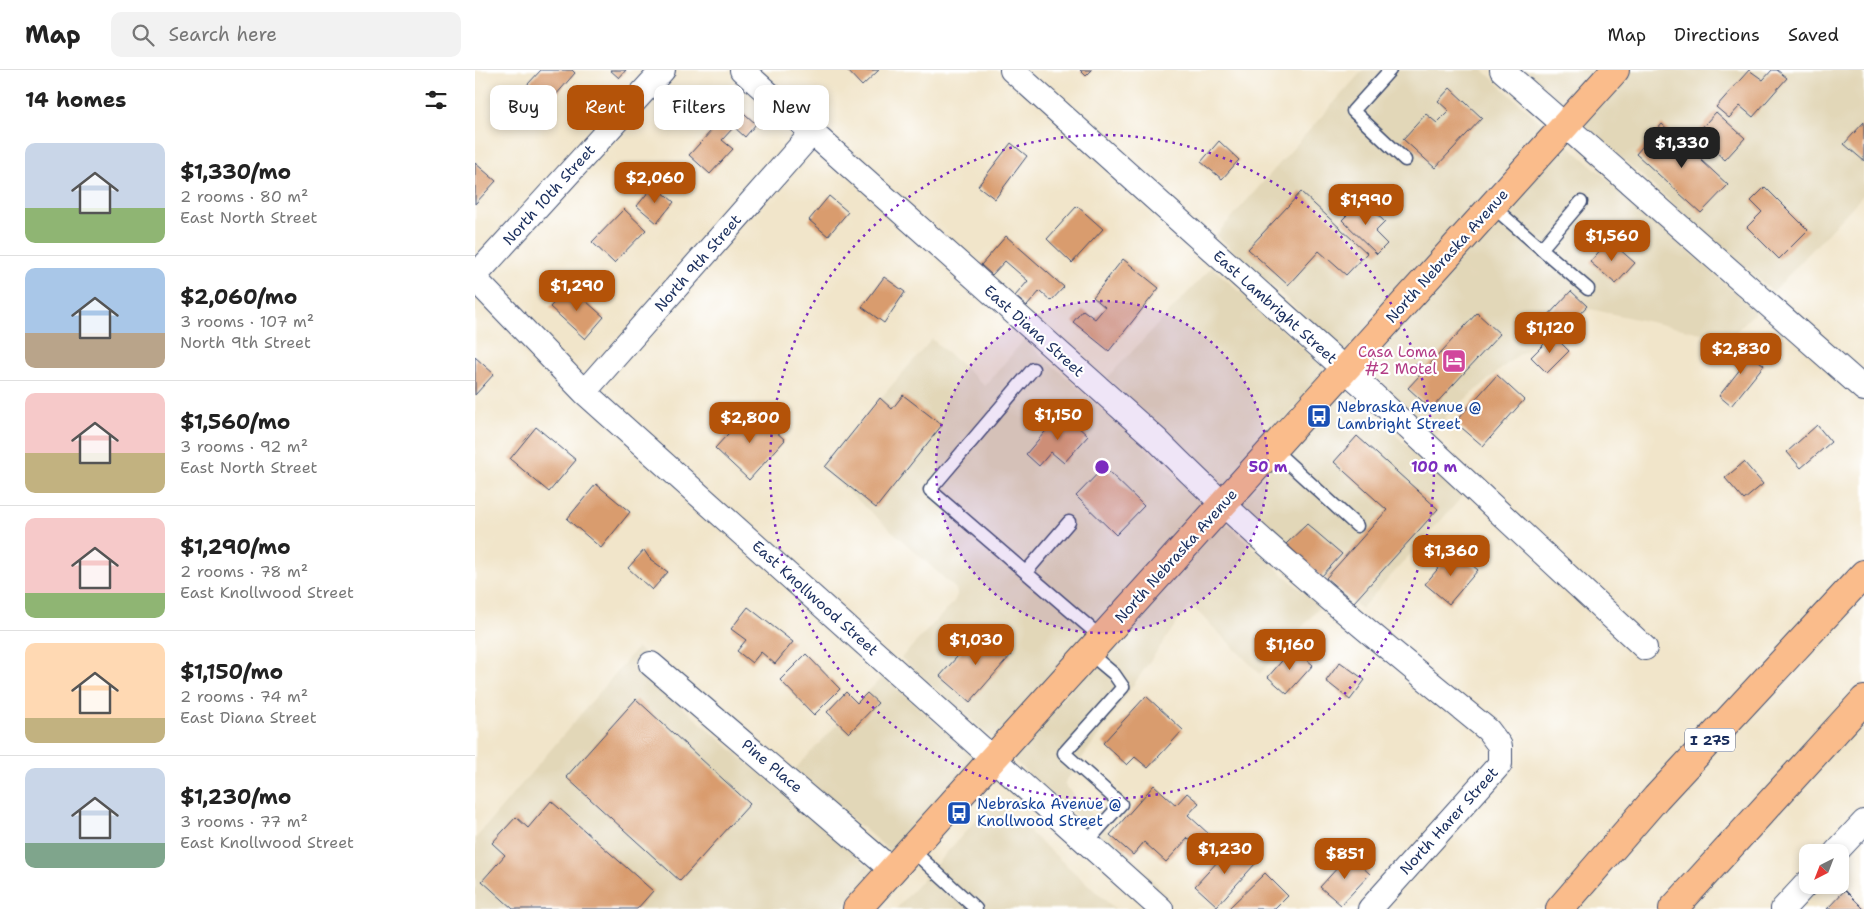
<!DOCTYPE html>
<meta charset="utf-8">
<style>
:root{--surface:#fff;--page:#f2f2f2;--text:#222;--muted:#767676;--line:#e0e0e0;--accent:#b45309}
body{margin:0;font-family:"Shantell Sans",sans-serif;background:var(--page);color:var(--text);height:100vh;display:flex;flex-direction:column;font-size:19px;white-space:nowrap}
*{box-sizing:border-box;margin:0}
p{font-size:16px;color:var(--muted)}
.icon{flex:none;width:28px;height:28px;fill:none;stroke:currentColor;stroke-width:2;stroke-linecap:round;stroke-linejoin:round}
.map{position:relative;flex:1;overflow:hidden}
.details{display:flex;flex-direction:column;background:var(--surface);width:475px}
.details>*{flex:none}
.banner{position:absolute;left:15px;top:15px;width:475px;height:45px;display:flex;gap:10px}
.needle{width:32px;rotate:222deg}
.tools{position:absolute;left:1324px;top:774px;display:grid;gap:10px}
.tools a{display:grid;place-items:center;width:50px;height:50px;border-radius:10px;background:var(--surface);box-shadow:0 2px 8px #0003;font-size:25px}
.price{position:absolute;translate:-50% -42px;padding:0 11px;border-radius:10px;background:var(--accent);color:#fff;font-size:16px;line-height:32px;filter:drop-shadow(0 1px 2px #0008)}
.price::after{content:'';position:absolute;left:50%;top:30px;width:15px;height:11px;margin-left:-8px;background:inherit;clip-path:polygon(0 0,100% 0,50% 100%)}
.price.current{background:#222;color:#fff}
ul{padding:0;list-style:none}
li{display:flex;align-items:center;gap:15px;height:125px;padding:0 25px}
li+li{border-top:1px solid var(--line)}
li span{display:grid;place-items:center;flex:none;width:140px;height:100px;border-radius:10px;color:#555}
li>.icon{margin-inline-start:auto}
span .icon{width:60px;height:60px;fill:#fffc;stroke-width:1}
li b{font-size:21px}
h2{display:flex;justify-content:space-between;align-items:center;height:60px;padding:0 25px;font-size:21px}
.tag{padding:0 18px;border-radius:10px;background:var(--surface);box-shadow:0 2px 8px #0003;font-size:18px;line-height:45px}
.tag.current{background:var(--accent);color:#fff}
header{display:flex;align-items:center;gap:30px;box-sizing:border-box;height:70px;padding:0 25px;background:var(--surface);border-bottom:1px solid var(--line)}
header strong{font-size:24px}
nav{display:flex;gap:28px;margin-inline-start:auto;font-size:18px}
.search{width:350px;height:45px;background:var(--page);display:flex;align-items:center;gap:12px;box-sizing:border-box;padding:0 18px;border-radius:10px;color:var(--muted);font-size:19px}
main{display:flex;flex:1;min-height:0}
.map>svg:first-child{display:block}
.built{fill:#e2d7b8}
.building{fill:#d99c6e}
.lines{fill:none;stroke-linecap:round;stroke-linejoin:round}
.lane-casing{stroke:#3b4a6e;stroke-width:15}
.street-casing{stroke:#3b4a6e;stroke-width:26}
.primary-casing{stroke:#3b4a6e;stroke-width:30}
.highway-casing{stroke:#3b4a6e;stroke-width:30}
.lane{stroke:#fff;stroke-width:12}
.street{stroke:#fff;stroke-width:24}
.primary{stroke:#fabc8b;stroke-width:28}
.highway{stroke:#fabc8b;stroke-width:28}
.ring{fill:none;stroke:#7b2cbf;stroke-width:2.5;stroke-dasharray:2.5 5}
.labels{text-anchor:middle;stroke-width:4.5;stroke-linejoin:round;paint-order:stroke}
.shield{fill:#fff;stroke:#5f6d8e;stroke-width:1}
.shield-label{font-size:14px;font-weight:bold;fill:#1b2f5e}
.street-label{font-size:15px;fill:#1b2f5e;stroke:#fff}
.hotel-label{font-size:15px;fill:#b23c85;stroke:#fff;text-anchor:end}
.transit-label{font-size:15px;fill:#164399;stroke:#fff;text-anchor:start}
.centre{fill:#7b2cbf;stroke:#fff;stroke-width:2.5}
.ring-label{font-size:15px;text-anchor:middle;font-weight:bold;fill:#7b2cbf;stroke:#fff;stroke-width:4.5;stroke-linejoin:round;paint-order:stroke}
</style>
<header>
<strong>Map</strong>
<div class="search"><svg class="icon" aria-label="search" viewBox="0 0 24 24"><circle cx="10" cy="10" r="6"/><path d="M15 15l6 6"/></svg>Search here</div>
<nav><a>Map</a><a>Directions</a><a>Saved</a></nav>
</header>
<main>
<section class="details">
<h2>14 homes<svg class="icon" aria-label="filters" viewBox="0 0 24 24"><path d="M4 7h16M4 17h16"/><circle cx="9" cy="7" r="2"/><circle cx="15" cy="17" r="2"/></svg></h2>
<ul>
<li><span style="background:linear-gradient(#c9d6e8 65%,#8fb573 0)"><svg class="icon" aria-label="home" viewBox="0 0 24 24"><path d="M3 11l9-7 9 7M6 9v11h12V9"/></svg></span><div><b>$1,330/mo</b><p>2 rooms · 80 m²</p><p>East North Street</p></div></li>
<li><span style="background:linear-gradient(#a9c7e8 65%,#b9a48a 0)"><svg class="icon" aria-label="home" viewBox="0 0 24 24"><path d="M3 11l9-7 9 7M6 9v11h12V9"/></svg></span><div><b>$2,060/mo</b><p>3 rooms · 107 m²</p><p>North 9th Street</p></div></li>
<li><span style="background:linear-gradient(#f6c9c9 60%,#c2b280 0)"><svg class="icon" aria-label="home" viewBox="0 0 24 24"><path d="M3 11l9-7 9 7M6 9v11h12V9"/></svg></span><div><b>$1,560/mo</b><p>3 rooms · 92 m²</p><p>East North Street</p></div></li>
<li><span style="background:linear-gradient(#f6c9c9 75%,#8fb573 0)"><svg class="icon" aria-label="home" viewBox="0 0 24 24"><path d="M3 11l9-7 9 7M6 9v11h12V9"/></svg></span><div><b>$1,290/mo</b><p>2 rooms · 78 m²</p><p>East Knollwood Street</p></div></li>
<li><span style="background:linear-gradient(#ffd9b3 75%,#c2b280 0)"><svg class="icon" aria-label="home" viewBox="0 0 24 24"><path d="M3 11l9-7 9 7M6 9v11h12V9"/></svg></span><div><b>$1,150/mo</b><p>2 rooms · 74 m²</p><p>East Diana Street</p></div></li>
<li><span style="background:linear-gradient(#c9d6e8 75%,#7fa58c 0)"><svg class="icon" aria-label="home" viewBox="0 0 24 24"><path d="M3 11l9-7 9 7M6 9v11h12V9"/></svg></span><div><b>$1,230/mo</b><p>3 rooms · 77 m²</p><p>East Knollwood Street</p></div></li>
</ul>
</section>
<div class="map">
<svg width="1389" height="839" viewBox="0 0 1389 839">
<rect width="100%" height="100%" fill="#fff"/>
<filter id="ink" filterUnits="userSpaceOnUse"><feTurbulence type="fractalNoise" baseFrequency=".02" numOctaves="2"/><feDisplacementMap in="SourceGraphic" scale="10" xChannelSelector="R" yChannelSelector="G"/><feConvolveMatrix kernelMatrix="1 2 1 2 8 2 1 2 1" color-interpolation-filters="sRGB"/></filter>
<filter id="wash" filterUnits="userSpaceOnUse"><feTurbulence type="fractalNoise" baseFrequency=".0096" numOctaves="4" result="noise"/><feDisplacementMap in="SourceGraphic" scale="20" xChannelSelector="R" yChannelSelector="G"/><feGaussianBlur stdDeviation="1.12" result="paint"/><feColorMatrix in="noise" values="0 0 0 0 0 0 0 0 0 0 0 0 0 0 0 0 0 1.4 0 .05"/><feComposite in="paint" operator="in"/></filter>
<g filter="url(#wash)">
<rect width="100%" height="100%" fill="#f1e5ca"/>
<!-- built -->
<path class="built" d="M888 0H1008L1072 58 870 282 741 165Z
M1047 0H1124L1090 39Z
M1155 0H1389V124L1298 222 1107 53Z
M1090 72 1281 241 1254 269 1115 239 1039 288 972 345 960 365 887 298Z
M737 197 853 301 749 417 632 308Z
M457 269 510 316 549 270 672 379 731 436 519 670 426 588 479 532 482 525 481 519 346 397Z
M869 317 987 427 886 539 766 432Z
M748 451 845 537 785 604 715 534 589 714 694 828 535 687Z
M162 578 170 584 159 596 400 802 367 839H0V769Z
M408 606 502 690 417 783 320 699Z
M519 730 640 839H421Z"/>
<g id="blocks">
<!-- building -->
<path class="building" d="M66 0H97L100 3 73 34 52 15Z
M135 0H151L144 8Z
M372 0H404L387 16Z
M605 0H617L611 6Z
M1274 0 1288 10 1297 0H1302L1312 8 1278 47 1265 36 1254 48 1241 37Z
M975 18 1007 48 960 98 928 69 951 44 962 53 974 41 963 31Z
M260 35 281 54 270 67 259 57 247 70 258 79 235 104 214 85 237 60 227 50 238 42 249 48Z
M1241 42 1270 68 1250 90 1221 64Z
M1389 52V91L1369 74Z
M1187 54 1253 115 1226 143 1161 84Z
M744 71 764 90 747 109 726 92Z
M536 73 552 86 520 129 503 116Z
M0 93 21 111 0 134Z
M179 115 199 132 182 153 162 136Z
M1290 117 1333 160 1304 189 1272 157 1287 142 1276 131Z
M826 122 892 183 871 205 844 181 813 215 773 179Z
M354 126 373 142 353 166 334 150Z
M887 130 910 152 900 162 912 174 902 184 867 150Z
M602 136 628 159 597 193 572 169Z
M149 139 171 160 139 193 117 172Z
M531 166 589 217 576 231 565 221 552 236 540 226 553 211 530 191 517 205 506 195Z
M1134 170 1160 193 1141 214 1115 192Z
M648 189 684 218 634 281 598 252 608 240 620 249 630 237 618 227Z
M409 207 430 222 409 253 387 237Z
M94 216 129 247 110 269 75 237Z
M1096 221 1112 236 1085 265 1069 250Z
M1002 243 1025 264 956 339 933 318Z
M1078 265 1094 281 1072 303 1056 287Z
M1264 275 1289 295 1256 336 1244 326 1266 298 1253 289Z
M0 287 19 304 0 325Z
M1022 305 1049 330 1008 376 980 352Z
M428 325 467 355 401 438 350 397 405 328 417 339Z
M276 339 310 370 274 410 240 378Z
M587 342 613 366 589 393 576 382 564 396 551 384Z
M1342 355 1356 372 1326 398 1312 382Z
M61 357 101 390 74 422 35 389Z
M882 366 963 439 879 532 851 508 912 440 859 392Z
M1269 392 1288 414 1269 430 1250 408Z
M629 397 669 436 641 465 601 426Z
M121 414 155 442 126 478 92 449Z
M832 454 867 484 846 507 811 474Z
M169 480 175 489 193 502 177 520 153 498Z
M979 480 1003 500 974 534 950 514Z
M273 537 318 572 300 594 286 582 277 593 262 581 271 570 256 559Z
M507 559 536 585 495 632 465 606Z
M818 578 838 595 812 624 793 607Z
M331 584 365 619 339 645 305 610Z
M865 592 890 610 875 630 851 611Z
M371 622 382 633 392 623 403 633 374 663 352 642Z
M671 626 708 660 673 698 660 687 652 695 628 673Z
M161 629 275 734 205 811 91 707Z
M679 715 701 735 712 723 724 733 713 745 735 765 724 777 713 768 691 792 669 772 658 785 635 765Z
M76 731 178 821 162 839H38L7 811 30 785 17 773 41 747 53 758Z
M759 774 780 794 742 836 720 816Z
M874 785 895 804 866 835 845 817Z
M790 803 813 826 800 839H753Z
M1370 820 1389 839H1352Z"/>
</g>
</g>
<g filter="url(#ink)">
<use href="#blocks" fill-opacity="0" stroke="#3b4a6e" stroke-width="1"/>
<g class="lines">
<defs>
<path id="lane" d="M915 0 878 41 930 90
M1017 136 1113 219
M1066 179 1106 132
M558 299 455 420 627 568
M798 379 882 456
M551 502 594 452
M611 773 646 734 589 683 648 617 639 604 614 583
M436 779 501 839"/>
<path id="street" d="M267 0 681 369C785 474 899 567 1013 660L1025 676V694L895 839
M537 0 894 321 1170 578
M1027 0 1389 319
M0 206 188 0
M0 209 109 322 686 839
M109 322 337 63
M176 594 417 800
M1361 782 1389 752
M1308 839 1332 813"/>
<path id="primary" d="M382 839 1140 0"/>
<path id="highway" d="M1085 839 1181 728 1389 504
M1198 839 1389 630"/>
</defs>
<!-- lane casing -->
<use href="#lane" class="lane-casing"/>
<!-- street casing -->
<use href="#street" class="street-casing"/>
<!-- primary casing -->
<use href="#primary" class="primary-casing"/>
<!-- highway casing -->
<use href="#highway" class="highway-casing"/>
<!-- lane -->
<use href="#lane" class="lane"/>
<!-- street -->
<use href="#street" class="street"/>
<!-- primary -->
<use href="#primary" class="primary"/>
<!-- highway -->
<use href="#highway" class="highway"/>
</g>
</g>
<!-- distance rings -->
<circle cx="627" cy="397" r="166" fill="#7b2cbf" fill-opacity=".12"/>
<g class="ring">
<circle cx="627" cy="397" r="166"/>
<circle cx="627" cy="397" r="332"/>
</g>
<!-- icons -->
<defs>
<symbol id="hotel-square" viewBox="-11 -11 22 22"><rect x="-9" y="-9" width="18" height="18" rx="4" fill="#d1479c" stroke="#fff"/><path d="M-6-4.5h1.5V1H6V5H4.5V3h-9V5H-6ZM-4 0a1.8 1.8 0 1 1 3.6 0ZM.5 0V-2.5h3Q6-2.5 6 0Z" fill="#fff"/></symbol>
<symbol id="bus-square" viewBox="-11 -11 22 22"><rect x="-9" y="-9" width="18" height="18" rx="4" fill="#1a4fb4" stroke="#fff"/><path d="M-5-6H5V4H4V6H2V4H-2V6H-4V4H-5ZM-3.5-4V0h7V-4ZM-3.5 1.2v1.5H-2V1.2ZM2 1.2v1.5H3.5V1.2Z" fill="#fff"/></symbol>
</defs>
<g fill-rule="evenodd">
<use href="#hotel-square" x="965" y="277" width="28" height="28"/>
<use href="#bus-square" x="830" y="332" width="28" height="28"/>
<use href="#bus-square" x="470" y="729" width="28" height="28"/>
</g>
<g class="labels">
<!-- shield labels -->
<rect class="shield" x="1210" y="658.5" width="50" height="23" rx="4"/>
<g class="shield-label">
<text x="1235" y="675">I 275</text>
</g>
<!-- street labels -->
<g class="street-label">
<text transform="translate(74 125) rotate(-48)" y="5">North 10th Street</text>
<text transform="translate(972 186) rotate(-48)" y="5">North Nebraska Avenue</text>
<text transform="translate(223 193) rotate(-49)" y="5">North 9th Street</text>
<text transform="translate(800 237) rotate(42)" y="5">East Lambright Street</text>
<text transform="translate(559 261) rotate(42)" y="5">East Diana Street</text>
<text transform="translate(701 486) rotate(-48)" y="5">North Nebraska Avenue</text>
<text transform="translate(340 528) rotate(42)" y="5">East Knollwood Street</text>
<text transform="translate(297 696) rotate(40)" y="5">Pine Place</text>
<text transform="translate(974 751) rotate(-48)" y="5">North Harer Street</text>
</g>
<!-- hotel labels -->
<g class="hotel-label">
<text x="962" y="287">Casa Loma<tspan x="962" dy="17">#2 Motel</tspan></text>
</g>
<!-- transit labels -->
<g class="transit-label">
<text x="862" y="342">Nebraska Avenue @<tspan x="862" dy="17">Lambright Street</tspan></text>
<text x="502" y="739">Nebraska Avenue @<tspan x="502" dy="17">Knollwood Street</tspan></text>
</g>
</g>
<circle cx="627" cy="397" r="8" class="centre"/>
<g class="ring-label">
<text x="793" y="402">50 m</text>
<text x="959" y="402">100 m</text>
</g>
</svg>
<div class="tools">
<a><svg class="needle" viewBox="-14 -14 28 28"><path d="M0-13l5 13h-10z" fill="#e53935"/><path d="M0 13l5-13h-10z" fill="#767676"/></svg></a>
</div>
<b class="price current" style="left:1207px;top:99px">$1,330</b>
<b class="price" style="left:180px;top:134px">$2,060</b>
<b class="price" style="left:891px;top:156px">$1,990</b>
<b class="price" style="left:1137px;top:192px">$1,560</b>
<b class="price" style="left:102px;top:242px">$1,290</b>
<b class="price" style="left:1075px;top:284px">$1,120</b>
<b class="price" style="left:1266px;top:305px">$2,830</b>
<b class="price" style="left:583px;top:371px">$1,150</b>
<b class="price" style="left:275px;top:374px">$2,800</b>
<b class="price" style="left:976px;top:507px">$1,360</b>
<b class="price" style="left:501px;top:596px">$1,030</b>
<b class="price" style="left:815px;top:601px">$1,160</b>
<b class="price" style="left:750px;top:805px">$1,230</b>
<b class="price" style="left:870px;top:810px">$851</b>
<div class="banner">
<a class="tag">Buy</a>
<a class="tag current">Rent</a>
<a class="tag">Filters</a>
<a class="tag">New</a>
</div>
</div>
</main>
